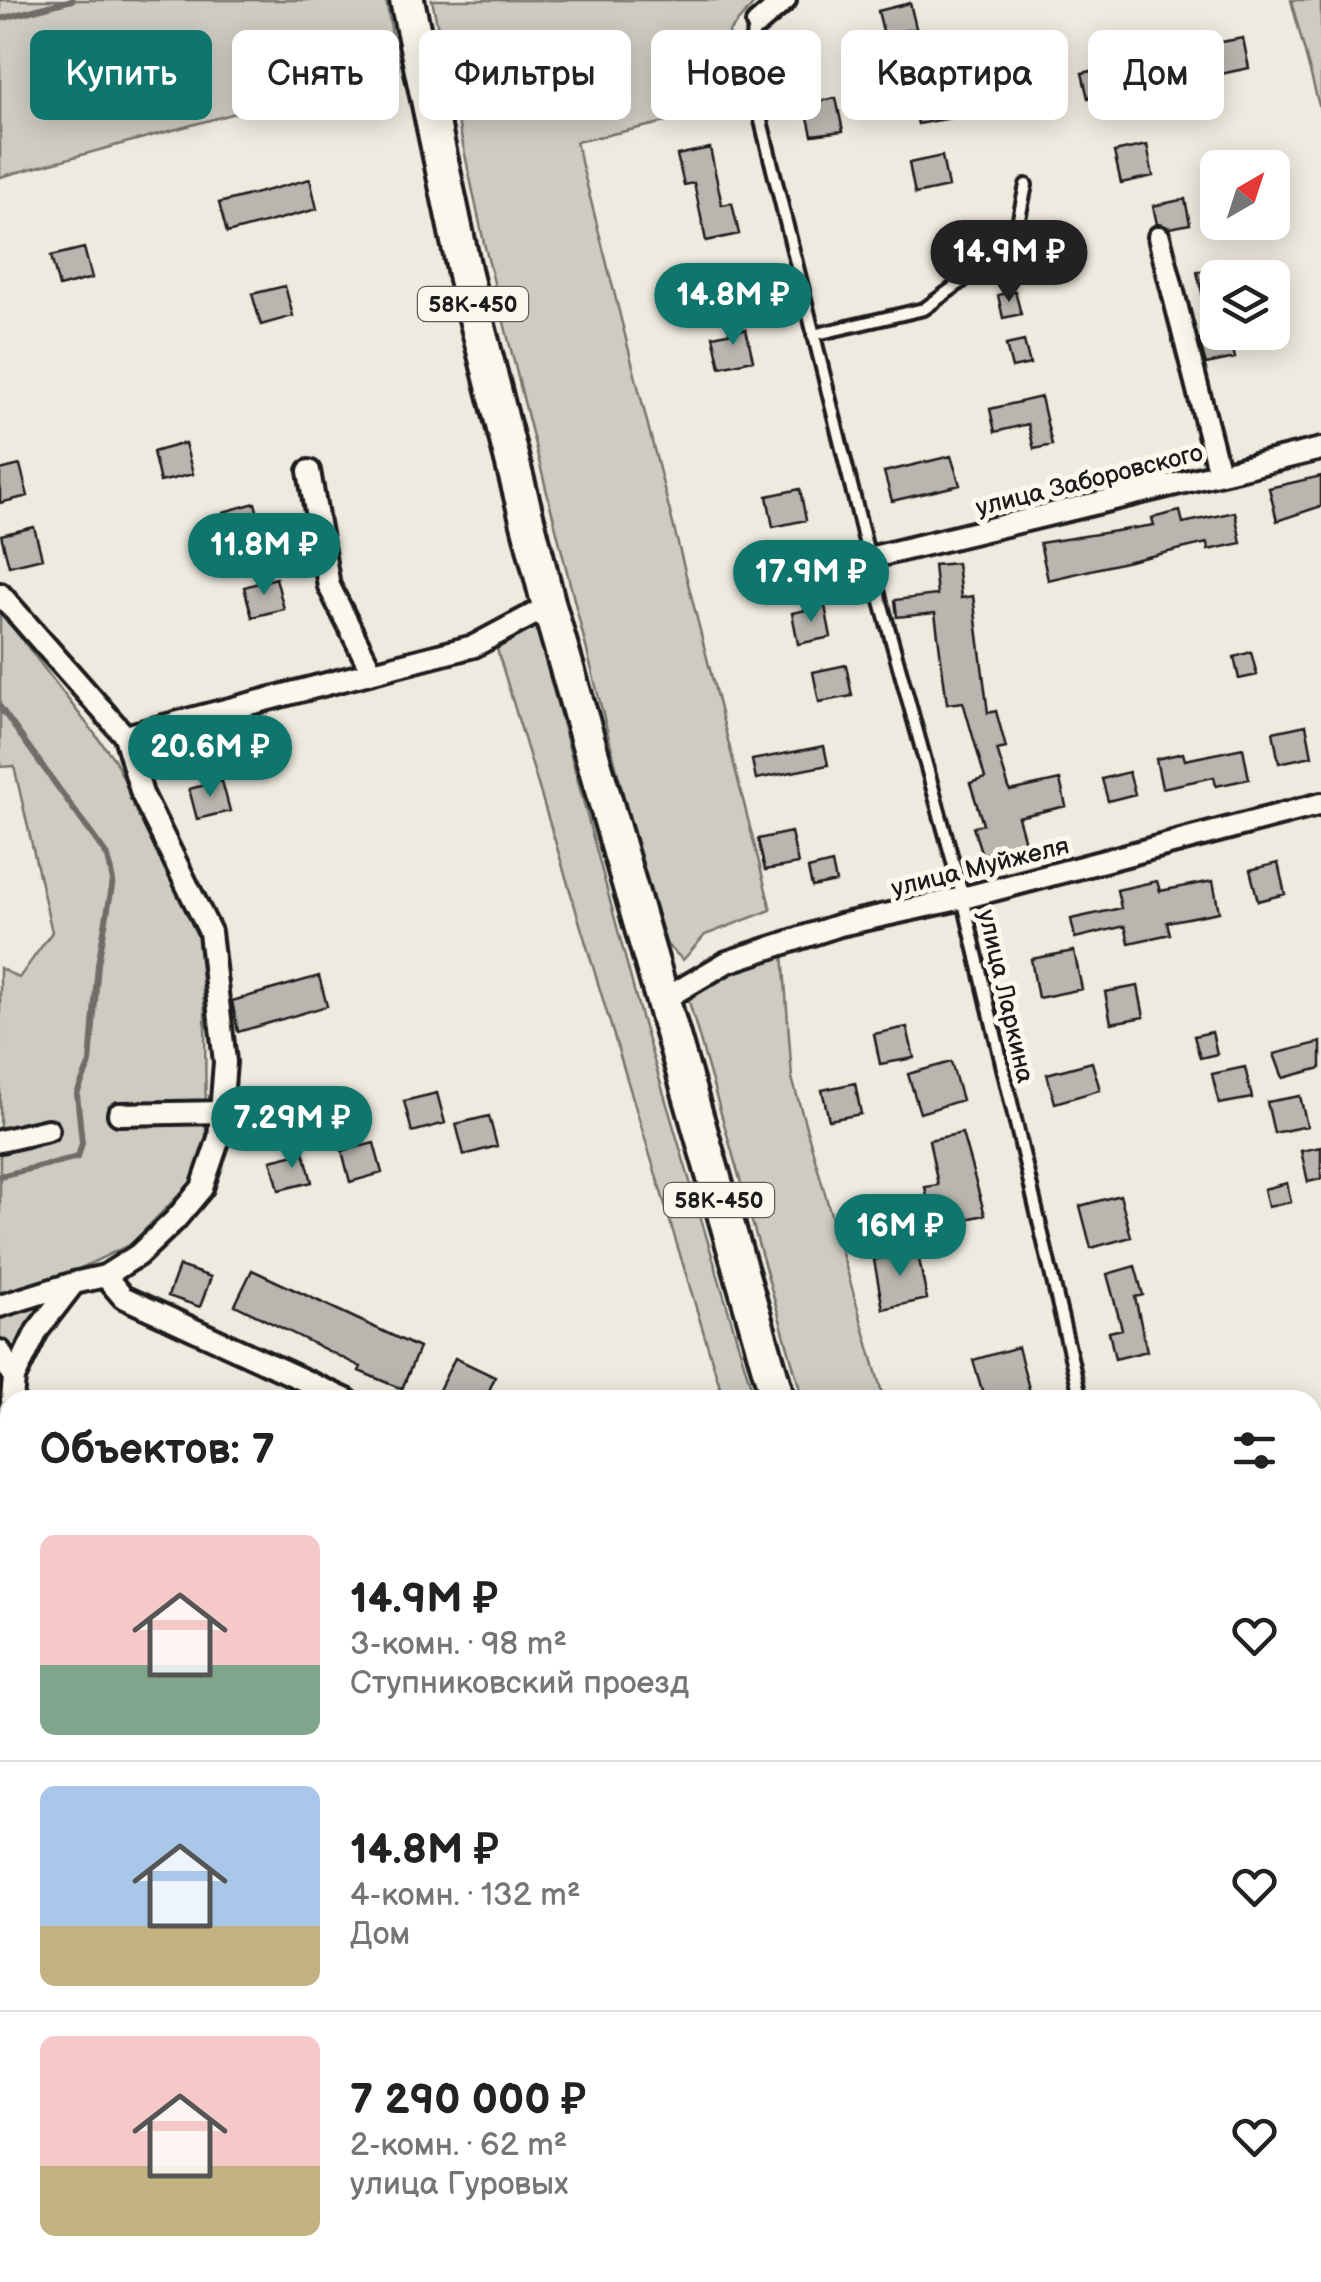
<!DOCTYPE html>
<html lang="ru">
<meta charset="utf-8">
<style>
:root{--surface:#fff;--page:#f2f2f2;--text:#222;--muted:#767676;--line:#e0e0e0;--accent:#0f766e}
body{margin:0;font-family:"Balsamiq Sans",sans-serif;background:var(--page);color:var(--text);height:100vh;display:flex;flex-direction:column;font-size:38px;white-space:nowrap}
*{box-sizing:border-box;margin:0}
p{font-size:32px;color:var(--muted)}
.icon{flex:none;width:55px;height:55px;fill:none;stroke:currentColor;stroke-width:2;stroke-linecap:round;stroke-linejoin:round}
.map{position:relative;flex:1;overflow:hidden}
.panel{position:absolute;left:0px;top:1390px;width:1322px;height:892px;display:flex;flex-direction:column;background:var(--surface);border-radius:30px 30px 0 0;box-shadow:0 5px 25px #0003}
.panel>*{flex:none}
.guide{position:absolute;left:30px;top:30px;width:1262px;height:90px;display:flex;gap:20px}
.needle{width:65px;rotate:39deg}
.fabs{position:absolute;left:1200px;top:150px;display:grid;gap:20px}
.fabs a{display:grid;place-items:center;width:90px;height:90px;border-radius:15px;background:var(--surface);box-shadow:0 5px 25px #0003;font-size:50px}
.price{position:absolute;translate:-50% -85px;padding:0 22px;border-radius:35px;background:var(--accent);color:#fff;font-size:32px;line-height:65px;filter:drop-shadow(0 2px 5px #0008)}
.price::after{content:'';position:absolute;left:50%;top:60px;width:30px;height:22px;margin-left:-15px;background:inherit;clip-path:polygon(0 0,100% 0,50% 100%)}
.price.selected{background:#222;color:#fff}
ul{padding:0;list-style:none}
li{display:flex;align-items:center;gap:30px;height:250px;padding:0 40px}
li+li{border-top:2px solid var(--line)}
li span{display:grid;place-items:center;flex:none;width:280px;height:200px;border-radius:15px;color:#555}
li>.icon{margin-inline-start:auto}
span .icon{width:120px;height:120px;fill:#fffc;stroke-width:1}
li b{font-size:42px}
h2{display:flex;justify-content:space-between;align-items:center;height:120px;padding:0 40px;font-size:42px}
.pill{padding:0 35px;border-radius:15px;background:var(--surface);box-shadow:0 5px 25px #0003;font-size:35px;line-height:90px}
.pill.selected{background:var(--accent);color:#fff}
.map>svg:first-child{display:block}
.green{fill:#ceccc2;stroke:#75746f;stroke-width:2.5}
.water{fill:#a6a39d;stroke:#6f6d69;stroke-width:2.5}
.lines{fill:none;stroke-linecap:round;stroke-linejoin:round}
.stream{stroke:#6f6d69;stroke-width:6}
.building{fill:#b9b6af;stroke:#1c1c1c;stroke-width:2.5}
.service-casing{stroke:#1c1c1c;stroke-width:18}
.minor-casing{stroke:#1c1c1c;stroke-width:28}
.trunk-casing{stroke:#1c1c1c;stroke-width:40}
.path{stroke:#1c1c1c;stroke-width:4;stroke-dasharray:10 8;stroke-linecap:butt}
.service{stroke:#fbf7ec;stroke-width:10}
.minor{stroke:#fbf7ec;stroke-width:20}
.trunk{stroke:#fbf7ec;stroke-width:32}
.labels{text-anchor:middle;stroke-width:10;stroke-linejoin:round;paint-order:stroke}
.shield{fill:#fbf7ec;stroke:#5f5e5a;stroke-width:2.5}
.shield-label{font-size:22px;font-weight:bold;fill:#1c1c1c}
.street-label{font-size:25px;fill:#1c1c1c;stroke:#fbf7ec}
</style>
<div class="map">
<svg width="1321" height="2282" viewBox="0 0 1321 2282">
<rect width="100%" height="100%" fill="#eeeadf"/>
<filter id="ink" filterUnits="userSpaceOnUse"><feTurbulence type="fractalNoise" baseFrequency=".01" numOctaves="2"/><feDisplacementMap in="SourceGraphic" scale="20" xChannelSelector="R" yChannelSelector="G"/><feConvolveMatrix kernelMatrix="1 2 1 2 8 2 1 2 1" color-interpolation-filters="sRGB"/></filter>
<g filter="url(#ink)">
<!-- green -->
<path class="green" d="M0 0H386L398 69 0 177Z
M432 0H757L729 32 735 93 720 110 576 142 771 910 705 935 683 960 667 945 633 833 484 243Z
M1291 0H1321V113Z
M0 611 114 759 197 929 205 1013 206 1148 197 1176 131 1244 58 1279 0 1408V968L19 978 52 932 14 766 0 767Z
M536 625 643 1024 755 1400H724L497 649Z
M783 953 792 1078 884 1400H803L688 998 728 969Z
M0 1582 10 1600V2272L355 2273 335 2282H0Z
M1313 2094 1321 2096V2282H1060L1057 2273 1312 2272Z
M497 2272H656L683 2282H579L555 2276 537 2282H467Z
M838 2273H1018L1021 2282H869Z"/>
<!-- water -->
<path class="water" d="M355 2272H497V2273L467 2282H335Z
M838 2272 869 2282H683L656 2273Z"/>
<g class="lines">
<!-- stream -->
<path class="stream" d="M0 19 72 0
M0 707 108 857 113 881 98 964 90 1063 77 1094 82 1143 78 1157 0 1176"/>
</g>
<!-- building -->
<path class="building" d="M910 3 916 28 884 35 878 11Z
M1243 38 1249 68 1216 75 1210 44Z
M1115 66 1120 90 1088 98 1082 73Z
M944 87 951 118 918 124 911 94Z
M836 98 843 131 812 135 805 104Z
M1147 145 1153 176 1121 183 1114 152Z
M710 148 722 205 732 203 739 234 706 241 694 183 684 185 677 155Z
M942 156 948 187 915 194 909 163Z
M310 179 317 209 227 233 219 203Z
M1185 199 1190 224 1170 228 1157 224 1153 206Z
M84 248 92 278 59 287 51 256Z
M1218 267V293L1203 297 1197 272Z
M285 286 293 316 261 325 252 294Z
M1015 291 1021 314 1003 318 998 295Z
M746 329 753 360 720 367 713 336Z
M1229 333 1235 358 1206 364 1199 340Z
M1024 341 1030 364 1012 368 1006 345Z
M1041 397 1052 445 1034 449 1028 424 995 432 990 409Z
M185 443 193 474 160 482 153 452Z
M951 456 960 485 892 501 884 472Z
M20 465 28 496 0 503V470Z
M1321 476V506L1277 521 1269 488Z
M800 489 806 520 773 527 767 496Z
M255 503 263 534 231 542 223 512Z
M1180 511 1183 523 1235 512 1241 543 1208 550 1207 543 1048 580 1040 543 1154 525 1152 518Z
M34 527 42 558 9 566 1 535Z
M957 563 961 598 973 596 988 713 996 711 1006 748 997 750 1010 791 1060 780 1066 806 1018 817 1025 842 982 855 973 827 983 824 970 783 985 778 963 702 947 704 935 613 897 617 895 600 937 595 934 565Z
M276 578 284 609 252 617 244 587Z
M825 606 831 637 798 644 792 613Z
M1251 652 1257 675 1239 679 1234 657Z
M846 665 852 696 819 702 813 672Z
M1306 725 1312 756 1279 763 1273 732Z
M824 746 828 765 756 779 752 760Z
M1243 748 1249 779 1216 786 1214 777 1162 788 1156 759 1183 753 1185 760Z
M1129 772 1135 794 1108 801 1102 779Z
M222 781 230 811 197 819 189 789Z
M791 832 798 864 765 870 758 839Z
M832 863 836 882 812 887 808 869Z
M1278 863 1285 894 1258 901 1250 870Z
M1157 881 1160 891 1213 881 1219 912 1167 922 1170 934 1129 943 1125 926 1075 938 1071 919 1121 908 1117 890Z
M1074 951 1082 989 1038 998 1031 959Z
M319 976 327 1006 238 1032 232 1001Z
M1138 986 1144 1017 1111 1023 1105 992Z
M907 1027 914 1058 880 1064 874 1034Z
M1212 1032 1217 1054 1200 1058 1194 1036Z
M1321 1042V1068L1283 1078 1274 1054Z
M951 1062 962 1100 920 1113 908 1074Z
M1092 1062 1100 1090 1055 1103 1047 1074Z
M1245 1067 1252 1098 1219 1104 1212 1074Z
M855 1083 861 1114 829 1120 822 1090Z
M437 1093 445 1123 412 1132 404 1101Z
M1300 1096 1307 1126 1274 1133 1267 1102Z
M489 1116 497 1146 464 1155 456 1124Z
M962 1133 985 1215 933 1226 925 1187 938 1185 929 1140Z
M374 1143 382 1173 350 1182 342 1151Z
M1321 1147V1179L1308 1182 1301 1151Z
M304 1152 312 1182 279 1190 271 1160Z
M1287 1183 1291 1202 1268 1207 1264 1189Z
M1120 1195 1131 1237 1091 1248 1080 1206Z
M917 1249 927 1299 883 1309 874 1260Z
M179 1266 211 1277 200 1307 168 1296Z
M1135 1266 1143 1295 1135 1297 1147 1351 1115 1359 1109 1332 1122 1329 1107 1274Z
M252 1270 419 1348 402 1389 359 1371 361 1367 235 1305Z
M1018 1347 1032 1400H985L973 1360Z
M455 1358 495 1377 485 1400H455L438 1392Z"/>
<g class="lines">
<defs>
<path id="service" d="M757 24 745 56 869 558 963 898 1081 1400
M813 335 924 309 982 267 1017 228 1026 185
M1312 1824 1321 1823"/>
<path id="minor" d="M757 24 785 0
M1159 237 1219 473
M309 471 329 586 372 672
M869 558 1321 449
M0 594 125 736
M125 736 474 646 549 606
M661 1001 727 962 840 925 963 898 1321 804
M119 1114 223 1112
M0 1141 48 1130
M105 1276 123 1297 347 1400
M0 1306 74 1283
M0 1351 14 1378 12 1400
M14 1378 37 1331 74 1283 105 1276 138 1255 175 1220 202 1188 219 1138 225 1062 210 932 142 794 125 736
M0 1447 10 1409
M1312 1449 1321 1447
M0 1569 10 1585"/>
<path id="trunk" d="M407 0 466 279 549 606 778 1400
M1034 2272 1037 2282"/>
</defs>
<!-- service casing -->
<use href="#service" class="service-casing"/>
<!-- minor casing -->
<use href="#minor" class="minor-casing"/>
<!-- trunk casing -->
<use href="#trunk" class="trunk-casing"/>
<!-- path -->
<path class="path" d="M0 1745 10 1684
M1312 2117H1321
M1312 2197 1321 2194
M970 2272 990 2282
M203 2282 218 2272
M1062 2282 1101 2272"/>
<!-- service -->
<use href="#service" class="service"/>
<!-- minor -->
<use href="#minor" class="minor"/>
<!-- trunk -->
<use href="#trunk" class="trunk"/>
</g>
</g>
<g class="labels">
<!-- shield labels -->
<g class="shield">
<rect x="418" y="287" width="110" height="34" rx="8"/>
<rect x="664" y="1183" width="110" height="34" rx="8"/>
</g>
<g class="shield-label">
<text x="473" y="312">58К-450</text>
<text x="719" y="1208">58К-450</text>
</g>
<!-- street labels -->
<g class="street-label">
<text transform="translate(1089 479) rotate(-14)" y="9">улица Заборовского</text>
<text transform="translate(980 866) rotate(-14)" y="9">улица Муйжеля</text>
<text transform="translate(1007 996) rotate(77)" y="9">улица Ларкина</text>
</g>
</g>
</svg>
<div class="fabs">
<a><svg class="needle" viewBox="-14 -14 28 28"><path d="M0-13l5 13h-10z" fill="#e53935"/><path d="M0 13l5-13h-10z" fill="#767676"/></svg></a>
<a><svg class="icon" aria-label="layers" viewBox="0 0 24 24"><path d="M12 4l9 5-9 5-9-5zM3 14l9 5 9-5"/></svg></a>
</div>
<b class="price selected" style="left:1009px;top:305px">14.9M ₽</b>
<b class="price" style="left:733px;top:348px">14.8M ₽</b>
<b class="price" style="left:264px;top:598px">11.8M ₽</b>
<b class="price" style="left:811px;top:625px">17.9M ₽</b>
<b class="price" style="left:210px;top:800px">20.6M ₽</b>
<b class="price" style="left:292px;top:1171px">7.29M ₽</b>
<b class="price" style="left:900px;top:1279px">16M ₽</b>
<div class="guide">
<a class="pill selected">Купить</a>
<a class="pill">Снять</a>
<a class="pill">Фильтры</a>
<a class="pill">Новое</a>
<a class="pill">Квартира</a>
<a class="pill">Дом</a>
</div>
<section class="panel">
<h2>Объектов: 7<svg class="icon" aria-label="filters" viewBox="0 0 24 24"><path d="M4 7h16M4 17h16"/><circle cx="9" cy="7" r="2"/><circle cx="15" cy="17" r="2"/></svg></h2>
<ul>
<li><span style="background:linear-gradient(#f6c9c9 65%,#7fa58c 0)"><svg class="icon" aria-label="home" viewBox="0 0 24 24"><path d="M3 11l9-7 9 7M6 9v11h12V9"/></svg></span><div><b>14.9M ₽</b><p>3-комн. · 98 m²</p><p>Ступниковский проезд</p></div><svg class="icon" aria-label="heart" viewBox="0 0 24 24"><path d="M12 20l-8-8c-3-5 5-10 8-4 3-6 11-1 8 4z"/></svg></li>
<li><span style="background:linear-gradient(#a9c7e8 70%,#c2b280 0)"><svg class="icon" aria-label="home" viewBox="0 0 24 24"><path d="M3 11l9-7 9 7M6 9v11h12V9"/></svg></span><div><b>14.8M ₽</b><p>4-комн. · 132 m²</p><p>Дом</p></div><svg class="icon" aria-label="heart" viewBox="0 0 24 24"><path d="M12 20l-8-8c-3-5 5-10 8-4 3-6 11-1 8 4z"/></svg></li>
<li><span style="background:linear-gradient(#f6c9c9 65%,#c2b280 0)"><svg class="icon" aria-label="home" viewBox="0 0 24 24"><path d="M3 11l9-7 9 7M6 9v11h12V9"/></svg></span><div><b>7 290 000 ₽</b><p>2-комн. · 62 m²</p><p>улица Гуровых</p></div><svg class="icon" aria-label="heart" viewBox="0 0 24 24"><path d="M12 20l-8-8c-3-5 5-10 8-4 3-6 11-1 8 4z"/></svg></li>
</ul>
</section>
</div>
